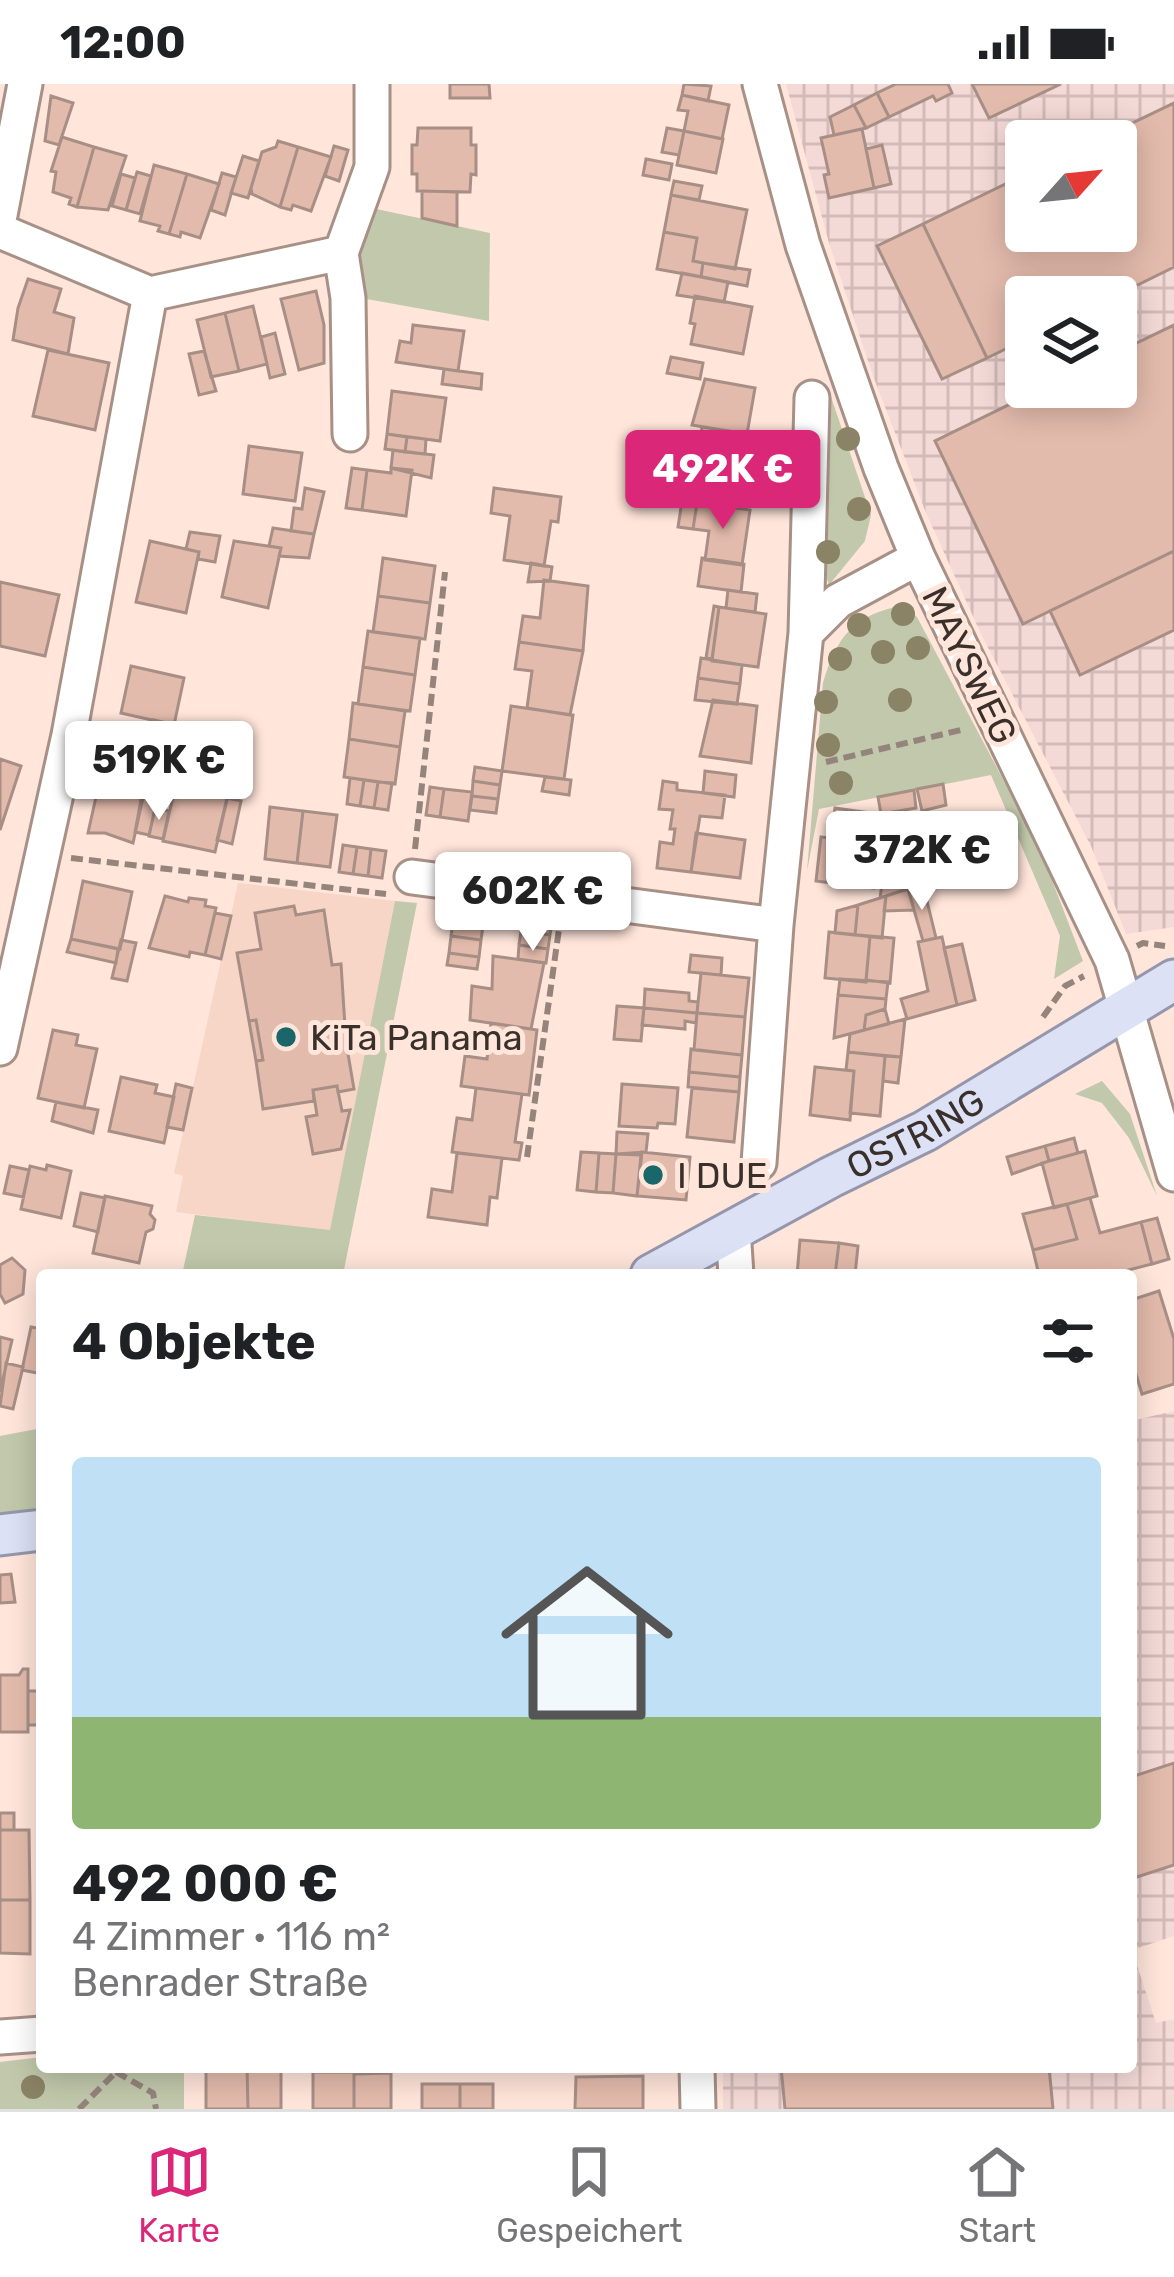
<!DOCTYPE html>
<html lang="de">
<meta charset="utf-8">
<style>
:root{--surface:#fff;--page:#f6f6f6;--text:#202124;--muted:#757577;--line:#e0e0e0;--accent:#db2777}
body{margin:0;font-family:Rubik,sans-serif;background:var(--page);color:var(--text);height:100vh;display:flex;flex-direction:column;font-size:45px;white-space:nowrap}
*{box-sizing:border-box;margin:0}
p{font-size:39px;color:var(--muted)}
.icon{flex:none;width:66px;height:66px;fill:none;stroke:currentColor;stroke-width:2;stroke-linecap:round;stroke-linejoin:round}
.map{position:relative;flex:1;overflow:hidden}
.sheet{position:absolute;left:36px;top:1185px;width:1101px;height:804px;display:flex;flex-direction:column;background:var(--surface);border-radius:12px;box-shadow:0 6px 30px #0003}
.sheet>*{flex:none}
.needle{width:78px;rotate:63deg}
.buttons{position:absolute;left:1005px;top:36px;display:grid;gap:24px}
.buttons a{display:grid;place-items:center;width:132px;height:132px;border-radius:12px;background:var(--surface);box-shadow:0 6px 30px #0003;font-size:60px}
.price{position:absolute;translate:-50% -102px;padding:0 27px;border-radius:12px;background:#fff;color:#222;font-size:39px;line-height:78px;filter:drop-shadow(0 3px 6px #0008)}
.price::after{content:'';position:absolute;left:50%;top:72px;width:36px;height:27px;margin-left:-18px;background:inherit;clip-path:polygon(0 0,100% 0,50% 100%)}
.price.selected{background:var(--accent);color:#fff}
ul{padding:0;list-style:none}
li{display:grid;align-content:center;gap:24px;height:636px;padding:0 36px}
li+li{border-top:3px solid var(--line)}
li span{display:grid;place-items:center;height:372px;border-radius:12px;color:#555}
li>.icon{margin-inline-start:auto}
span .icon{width:216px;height:216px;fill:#fffc;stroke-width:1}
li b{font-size:51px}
h2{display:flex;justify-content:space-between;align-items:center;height:144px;padding:0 36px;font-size:51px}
.status{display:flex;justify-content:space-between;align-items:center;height:84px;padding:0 60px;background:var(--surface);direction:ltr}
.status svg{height:33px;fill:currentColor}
.tabs{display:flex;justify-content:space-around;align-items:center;height:168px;border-top:3px solid var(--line);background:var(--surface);font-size:33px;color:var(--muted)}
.tabs a{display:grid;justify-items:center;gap:6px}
.tabs .selected{color:var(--accent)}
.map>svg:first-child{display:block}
.industrial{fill:url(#industrial-grid);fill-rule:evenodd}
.built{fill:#f7d6c8}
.grass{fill:#c1c8ab}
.building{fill:#e3bbac;stroke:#a78f86;stroke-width:3}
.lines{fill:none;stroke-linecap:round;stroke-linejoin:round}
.minor-casing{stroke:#a79086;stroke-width:39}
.major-casing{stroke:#9596ab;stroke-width:45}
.path{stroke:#95847c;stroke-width:6;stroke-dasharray:12 6;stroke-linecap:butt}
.minor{stroke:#fff;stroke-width:33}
.major{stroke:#dde1f6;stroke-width:39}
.tree{fill:#8b8365}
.poi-dot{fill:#1a676b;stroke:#ffe5da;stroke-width:4.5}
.labels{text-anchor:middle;stroke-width:10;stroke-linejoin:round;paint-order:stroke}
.street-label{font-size:36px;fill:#392f2b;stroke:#ffe5da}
.poi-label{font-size:36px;fill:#392f2b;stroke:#ffe5da;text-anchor:start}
</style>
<div class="status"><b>12:00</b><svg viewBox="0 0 49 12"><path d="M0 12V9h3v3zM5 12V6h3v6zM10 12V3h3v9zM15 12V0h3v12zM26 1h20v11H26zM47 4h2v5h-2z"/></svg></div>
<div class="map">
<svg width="1174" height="2025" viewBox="0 0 1174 2025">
<defs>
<pattern id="industrial-grid" width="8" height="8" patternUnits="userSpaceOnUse" patternTransform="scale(3)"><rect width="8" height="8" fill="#f4dad6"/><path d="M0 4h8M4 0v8" fill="none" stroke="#d2bbb8"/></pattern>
</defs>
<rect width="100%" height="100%" fill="#ffe5da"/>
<!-- industrial -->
<path class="industrial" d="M786 0H1174V843L1126 850 1091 762 982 552 926 429 873 292 829 159ZM1026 57H1116V147H1026ZM1026 213H1116V303H1026Z
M1174 1327V1852L1132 1866 1156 1939 1174 1935V2025H723V1983H1131V1337Z"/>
<!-- built -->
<path class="built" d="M238 799 395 817 330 1147 176 1128 183 1092 174 1089Z"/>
<!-- grass -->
<path class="grass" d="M376 125 490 149 489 237 361 214V147Z
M828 304 871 431 865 457 829 501 821 477Z
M905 521 917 533 1040 765 1083 877 1054 895 1060 852 991 691 819 725 807 787 823 599C837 551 855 530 905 521Z
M395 817 417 819 343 1191H182L195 1131 330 1146Z
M1102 997 1130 1030 1157 1112 1129 1054 1102 1019 1075 1010Z
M42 1344V1426L0 1432V1352Z
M42 1973V1983H184V2025H0V1978Z"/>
<!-- building -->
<path class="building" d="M450 0H489L490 14H450Z
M684 0 711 2 708 17 682 11Z
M896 0H948L952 9 936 17 933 12 889 33 877 9Z
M972 0H1061L989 34Z
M877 9 889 33 866 44 854 21Z
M682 11 729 21 722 55 684 47 688 27 678 26Z
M51 12 73 19 59 61 45 57Z
M1174 19V183L1113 213H1026V255L987 274 923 140 1026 90V147H1116V57H1095Z
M854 21 866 44 834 51 830 33Z
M418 44H471V61H476V91L471 90 470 108 417 107V90H412V61H417Z
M667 44 684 47 679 71 662 68Z
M862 45 874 104 829 114 824 91 829 90 821 54Z
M684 47 723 55 716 89 677 81Z
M62 53 94 63 77 123 69 120 71 114 53 108 56 88 51 87Z
M278 57 298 63 280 123 252 110 251 104 262 68 276 63Z
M882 61 891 100 874 104 866 65Z
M334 62 348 66 339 97 325 92Z
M94 63 126 72 108 126 77 123Z
M298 63 331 73 311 127 293 121 291 126 280 123Z
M243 72 259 77 248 114 231 109Z
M646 75 672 80 669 96 643 91Z
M154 81 187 90 169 150 158 147 160 142 140 137Z
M137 88 151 92 140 130 126 126Z
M222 89 236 93 225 131 211 126Z
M121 90 135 94 126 126 112 122Z
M187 90 219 100 200 154 181 148 180 153 169 150Z
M674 97 702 102 699 116 671 111Z
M422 107 457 108V142L422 134Z
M671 111 747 126 735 185 693 177 697 154 664 148Z
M923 140 987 274 942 295 877 162Z
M664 148 697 154 693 177 703 179 701 193 657 185Z
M703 179 750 186 747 202 701 193Z
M682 189 728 198 724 218 677 211Z
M28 195 61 205 54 228 74 234 68 270 13 256 18 224Z
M316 207 324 241V279L299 286 281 215Z
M695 212 752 223 743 270 691 260 695 240 690 239Z
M253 222 267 280 239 287 225 229Z
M225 229 239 287 211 293 197 236Z
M413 241 464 247 458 287 396 278 400 257 411 259Z
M1174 241V467L1023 540 935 357 1045 303H1116V269Z
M275 249 285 290 270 294 261 253Z
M48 266 109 279 95 346 33 332Z
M204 267 216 307 199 311 189 270Z
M671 273 703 279 700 295 667 289Z
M444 285 482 290 481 305 442 300Z
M705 295 755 304 747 350 692 341Z
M392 307 446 314 440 357 387 350Z
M702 343 747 350 740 394 689 385 692 366 699 367Z
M387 350 407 353 405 368 385 365Z
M407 353 426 355 425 370 405 368Z
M249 362 302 369 295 417 243 410Z
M393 366 434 371 431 394 391 384Z
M639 379 676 384 674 403 636 398Z
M352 384 367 386 362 426 346 424Z
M391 384 412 386 406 432 362 426 367 386 391 389Z
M305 404 324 408 314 450 291 447 294 424 302 425Z
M494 404 561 413 558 438 551 437 544 482 504 476 510 432 491 429Z
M682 417 697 419 693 445 678 443Z
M697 419 750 426 742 481 705 476 709 447 693 445Z
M273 444 314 450 309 474 279 472 281 464 269 462Z
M190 448 220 452 215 478 198 475 199 468 186 465Z
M150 457 199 468 186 529 136 518Z
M234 457 281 464 268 524 222 513Z
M1174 467V546L1080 591 1050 527Z
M383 474 435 482 430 519 378 512Z
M702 474 744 480 741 508 698 502Z
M531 479 552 483 550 497 528 498Z
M544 496 588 502 583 567 519 558 523 532 540 534Z
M0 498 59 511 45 572 0 562Z
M728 506 757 510 755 528 726 524Z
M378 512 430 519 425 555 373 548Z
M714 522 719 523 712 575 706 574Z
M719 523 766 530 758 583 712 577Z
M368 547 420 554 415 591 363 583Z
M519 558 583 567 570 631 527 624 532 587 515 585Z
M701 574 742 581 740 600 698 594Z
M131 582 184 594 174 641 121 629Z
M363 583 415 591 410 627 358 620Z
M698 594 740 600 737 620 695 616Z
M713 616 757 622 751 679 700 672Z
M353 619 405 627 400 663 349 655Z
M511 622 573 631 564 695 502 687Z
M154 636 183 643 180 656 152 650Z
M349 655 400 663 395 700 344 693Z
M0 675 21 682 0 746Z
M475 683 502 687 500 701 473 697Z
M705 687 736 691 734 713 703 709Z
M545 693 571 696 569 711 542 707Z
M350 694 364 696 360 722 347 720Z
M177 695 229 707 215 768 163 757Z
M364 696 378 698 374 724 360 722Z
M473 697 500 701 498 715 472 712Z
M663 697 677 699V706L725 711 722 734 700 732 691 788 657 784 660 758 673 760 675 745H670L673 726 659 725Z
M378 698 392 699 388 726 374 724Z
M943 700 946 721 922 727 917 705Z
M430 703 444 705 440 733 426 731Z
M98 704 127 707 143 714 133 759 105 749H88Z
M143 705 159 708 149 751 135 748Z
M444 705 472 708 468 737 440 733Z
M914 706 916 724 881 730 878 713Z
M472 712 498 715 496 729 470 726Z
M227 714 241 717 232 760 217 756Z
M270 723 303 727 297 779 265 775Z
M155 724 169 727 163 755 149 752Z
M835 724 878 730 874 755 865 754V758L831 754Z
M303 727 337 731 330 783 297 779Z
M696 749 745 756 740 794 691 788Z
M821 753 865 758 862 782 842 780 839 800 816 797Z
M865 754 880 756 874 804 859 802Z
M343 761 357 763 353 790 339 788Z
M955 761 960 792 924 798 921 778 936 775 934 764Z
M357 763 371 765 368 792 353 790Z
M371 765 386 767 382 794 368 792Z
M842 780 862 782 859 802 839 800Z
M884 785 905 788 904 806 880 814Z
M83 797 132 808 120 865 71 855Z
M923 801 936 854 923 857 908 805Z
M908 805 914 826 884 827 886 812Z
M165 812 188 818 189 814 206 816 205 822 216 824 205 871 190 868 189 873 149 864Z
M886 812 882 854 855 851 858 821Z
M858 821 855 851 835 849 837 827Z
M294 822 296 831 324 826 332 881 341 880 346 958 354 1005 338 1008 337 1002 313 1006 314 1017 263 1025 256 977 263 976 256 936 249 937 237 869 261 865 255 829Z
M455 824 485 828 483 842 453 838Z
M215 829 231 832 221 875 205 871Z
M523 833 552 837 550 851 521 847Z
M453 838 483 842 481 856 451 852Z
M521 847 550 851 548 865 519 861Z
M829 848 870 852 866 898 825 894Z
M451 852 481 856 479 873 449 869Z
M870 852 894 854 890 899 866 896Z
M942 853 957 921 907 935 901 915 928 907 918 858Z
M71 855 118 865 116 879 67 868Z
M121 856 136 859 127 897 112 894Z
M962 860 975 916 957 921 944 864Z
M519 861 548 865 546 879 518 875Z
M449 869 479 873 477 885 447 881Z
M691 871 722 874 721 891 689 888Z
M493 872 544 879 531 945 470 936 472 902 492 905Z
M701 889 749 894 745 933 697 929Z
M840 895 888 898 886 915 838 911Z
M645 905 689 909V917L698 918 697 929 644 924Z
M838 911 886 915 885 925 866 931 864 946 834 954Z
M617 922 644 924 641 957 614 955Z
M644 924 697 929 696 939 685 937V945L642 941Z
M885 925 889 940 864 946 866 931Z
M697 929 745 933 742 971 694 966Z
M905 935 901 973 848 968 850 950Z
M256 936 263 976 256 977 249 937Z
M491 939 537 946 529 1011 461 1002 465 972 487 975Z
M53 946 78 951 76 961 97 965 84 1024 38 1014Z
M691 965 742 971 740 993 689 988Z
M848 968 885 972 880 1032 850 1029 854 987 846 986Z
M885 972 901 973 898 999 883 997Z
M815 983 854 987 850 1036 810 1031Z
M689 988 740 993 739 1008 688 1003Z
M121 993 157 1001 155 1009 174 1013 164 1059 109 1047Z
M176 1000 192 1004 183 1046 167 1043Z
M622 1000 678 1004 675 1040 658 1039 657 1044 619 1042Z
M337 1002 342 1027 350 1026 341 1065 313 1070 306 1033 317 1031 313 1006Z
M476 1004 522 1010 515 1058 522 1059 519 1076 452 1068 457 1034 472 1036Z
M692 1004 739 1008 734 1058 687 1053Z
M56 1018 98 1026 93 1049 52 1037Z
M617 1048 648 1050 646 1068 616 1070Z
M1074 1054 1078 1069 1049 1077 1045 1062Z
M1045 1062 1049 1077 1012 1090 1007 1073Z
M1085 1067 1097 1112 1054 1124 1042 1079Z
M581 1068 599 1069 596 1108 577 1106Z
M642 1068 690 1073 686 1116 637 1112Z
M457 1069 502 1074 497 1114 490 1113 487 1141 428 1133 432 1105 452 1108Z
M599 1069 616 1070 613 1109 596 1108Z
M616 1070 641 1071 637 1112 613 1109Z
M47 1081 71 1087 61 1134 21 1125 30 1082 46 1086Z
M10 1082 29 1086 23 1113 4 1109Z
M81 1109 105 1114 98 1148 74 1142Z
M105 1112 152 1122 150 1130 155 1136 153 1145 146 1148 139 1179 93 1169Z
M1090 1114 1100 1149 1141 1138 1152 1180 1109 1191H1039L1033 1166 1077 1155 1067 1120Z
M1067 1120 1077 1155 1033 1166 1023 1130Z
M1157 1134 1169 1175 1152 1180 1141 1138Z
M800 1156 839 1159 835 1191H797Z
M839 1159 858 1162 855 1191H835Z
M12 1174 25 1186 23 1210 5 1219 0 1210V1181Z
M1159 1207 1174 1255V1300L1142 1310 1131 1274V1216Z
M31 1243 42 1245V1290L22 1286Z
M0 1253 12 1256 0 1308Z
M6 1279 23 1283 13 1325 0 1322Z
M11 1490 15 1518 0 1519V1491Z
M23 1585H28V1648H0V1591H19Z
M28 1607H42V1641H28Z
M1174 1679V1781L1134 1794 1131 1693Z
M0 1729H14V1746H0Z
M0 1746H29L30 1816H0Z
M0 1816H30V1870L0 1869Z
M206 1983H247L248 2025H206Z
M247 1983H281V2025H248Z
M781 1983H1049L1053 2025H785Z
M313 1988H354V2025H313Z
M391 1989V2025H354V1990Z
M643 1992V2025H575L576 1993Z
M422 2000H460V2025H422Z
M460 2000H493V2025H460Z"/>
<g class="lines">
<defs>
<path id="minor" d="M760 0 803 161 881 384 918 474 1112 876 1174 1090
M0 131 25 0
M0 147 150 210 341 169
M350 350 348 214 341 169 372 83V0
M806 549 812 314
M412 793 776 841
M0 964 69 651 150 210
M759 1079 776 841 806 549 838 517 918 474
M733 1145 736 1191
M0 1953 42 1950
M697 1983 698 2025"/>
<g id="major">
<path id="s1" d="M651 1191 831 1093 925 1047 1174 896"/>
<path d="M0 1451 42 1446"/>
</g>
</defs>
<!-- minor casing -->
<use href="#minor" class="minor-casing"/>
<!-- major casing -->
<use href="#major" class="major-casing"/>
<!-- path -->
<path class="path" d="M826 678 965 645
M415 765 445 488
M71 774 386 810
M1137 862 1143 859 1165 862
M1043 933 1065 902 1084 892
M527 1073 559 845
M116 1988 153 2009 156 2025
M79 2025 116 1988V1983"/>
<!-- minor -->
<use href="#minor" class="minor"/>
<!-- major -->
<use href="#major" class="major"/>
</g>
<!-- trees -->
<g class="tree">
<circle cx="848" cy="355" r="12"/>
<circle cx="859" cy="425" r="12"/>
<circle cx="828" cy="468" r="12"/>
<circle cx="903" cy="530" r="12"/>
<circle cx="859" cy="541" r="12"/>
<circle cx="918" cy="564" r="12"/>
<circle cx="883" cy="568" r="12"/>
<circle cx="840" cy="575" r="12"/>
<circle cx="900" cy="616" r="12"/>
<circle cx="826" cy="618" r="12"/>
<circle cx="828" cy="661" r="12"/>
<circle cx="841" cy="699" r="12"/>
<circle cx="33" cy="2003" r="12"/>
</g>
<!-- markers -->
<g class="poi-dot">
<circle cx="286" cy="953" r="12"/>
<circle cx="653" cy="1091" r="12"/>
</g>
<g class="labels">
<!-- street labels -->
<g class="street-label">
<text transform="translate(970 581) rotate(64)" y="13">MAYSWEG</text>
<text dy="13" stroke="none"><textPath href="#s1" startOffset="300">OSTRING</textPath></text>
</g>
<!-- poi labels -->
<g class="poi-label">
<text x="310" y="966">KiTa Panama</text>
<text x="677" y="1104">I DUE</text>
</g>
</g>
</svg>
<div class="buttons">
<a><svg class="needle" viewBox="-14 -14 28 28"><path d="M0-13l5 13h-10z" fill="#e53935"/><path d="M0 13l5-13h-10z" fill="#757577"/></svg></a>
<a><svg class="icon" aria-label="layers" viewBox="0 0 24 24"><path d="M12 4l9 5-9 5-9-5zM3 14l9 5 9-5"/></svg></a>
</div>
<b class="price selected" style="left:723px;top:448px">492K €</b>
<b class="price" style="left:159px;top:739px">519K €</b>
<b class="price" style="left:922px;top:829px">372K €</b>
<b class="price" style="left:533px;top:870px">602K €</b>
<section class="sheet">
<h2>4 Objekte<svg class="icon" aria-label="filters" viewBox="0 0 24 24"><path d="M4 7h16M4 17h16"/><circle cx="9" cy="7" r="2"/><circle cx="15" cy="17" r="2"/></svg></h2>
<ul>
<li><span style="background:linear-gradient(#bfe0f5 70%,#8fb573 0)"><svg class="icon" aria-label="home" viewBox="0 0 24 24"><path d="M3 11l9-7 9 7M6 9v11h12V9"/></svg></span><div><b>492 000 €</b><p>4 Zimmer · 116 m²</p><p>Benrader Straße</p></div></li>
</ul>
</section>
</div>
<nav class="tabs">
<a class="selected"><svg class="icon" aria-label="map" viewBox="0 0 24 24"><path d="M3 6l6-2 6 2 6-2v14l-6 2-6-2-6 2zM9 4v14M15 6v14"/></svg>Karte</a>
<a><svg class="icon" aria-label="saved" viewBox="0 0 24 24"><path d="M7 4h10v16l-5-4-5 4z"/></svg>Gespeichert</a>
<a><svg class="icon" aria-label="home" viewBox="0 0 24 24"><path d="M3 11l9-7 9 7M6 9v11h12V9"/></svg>Start</a>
</nav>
